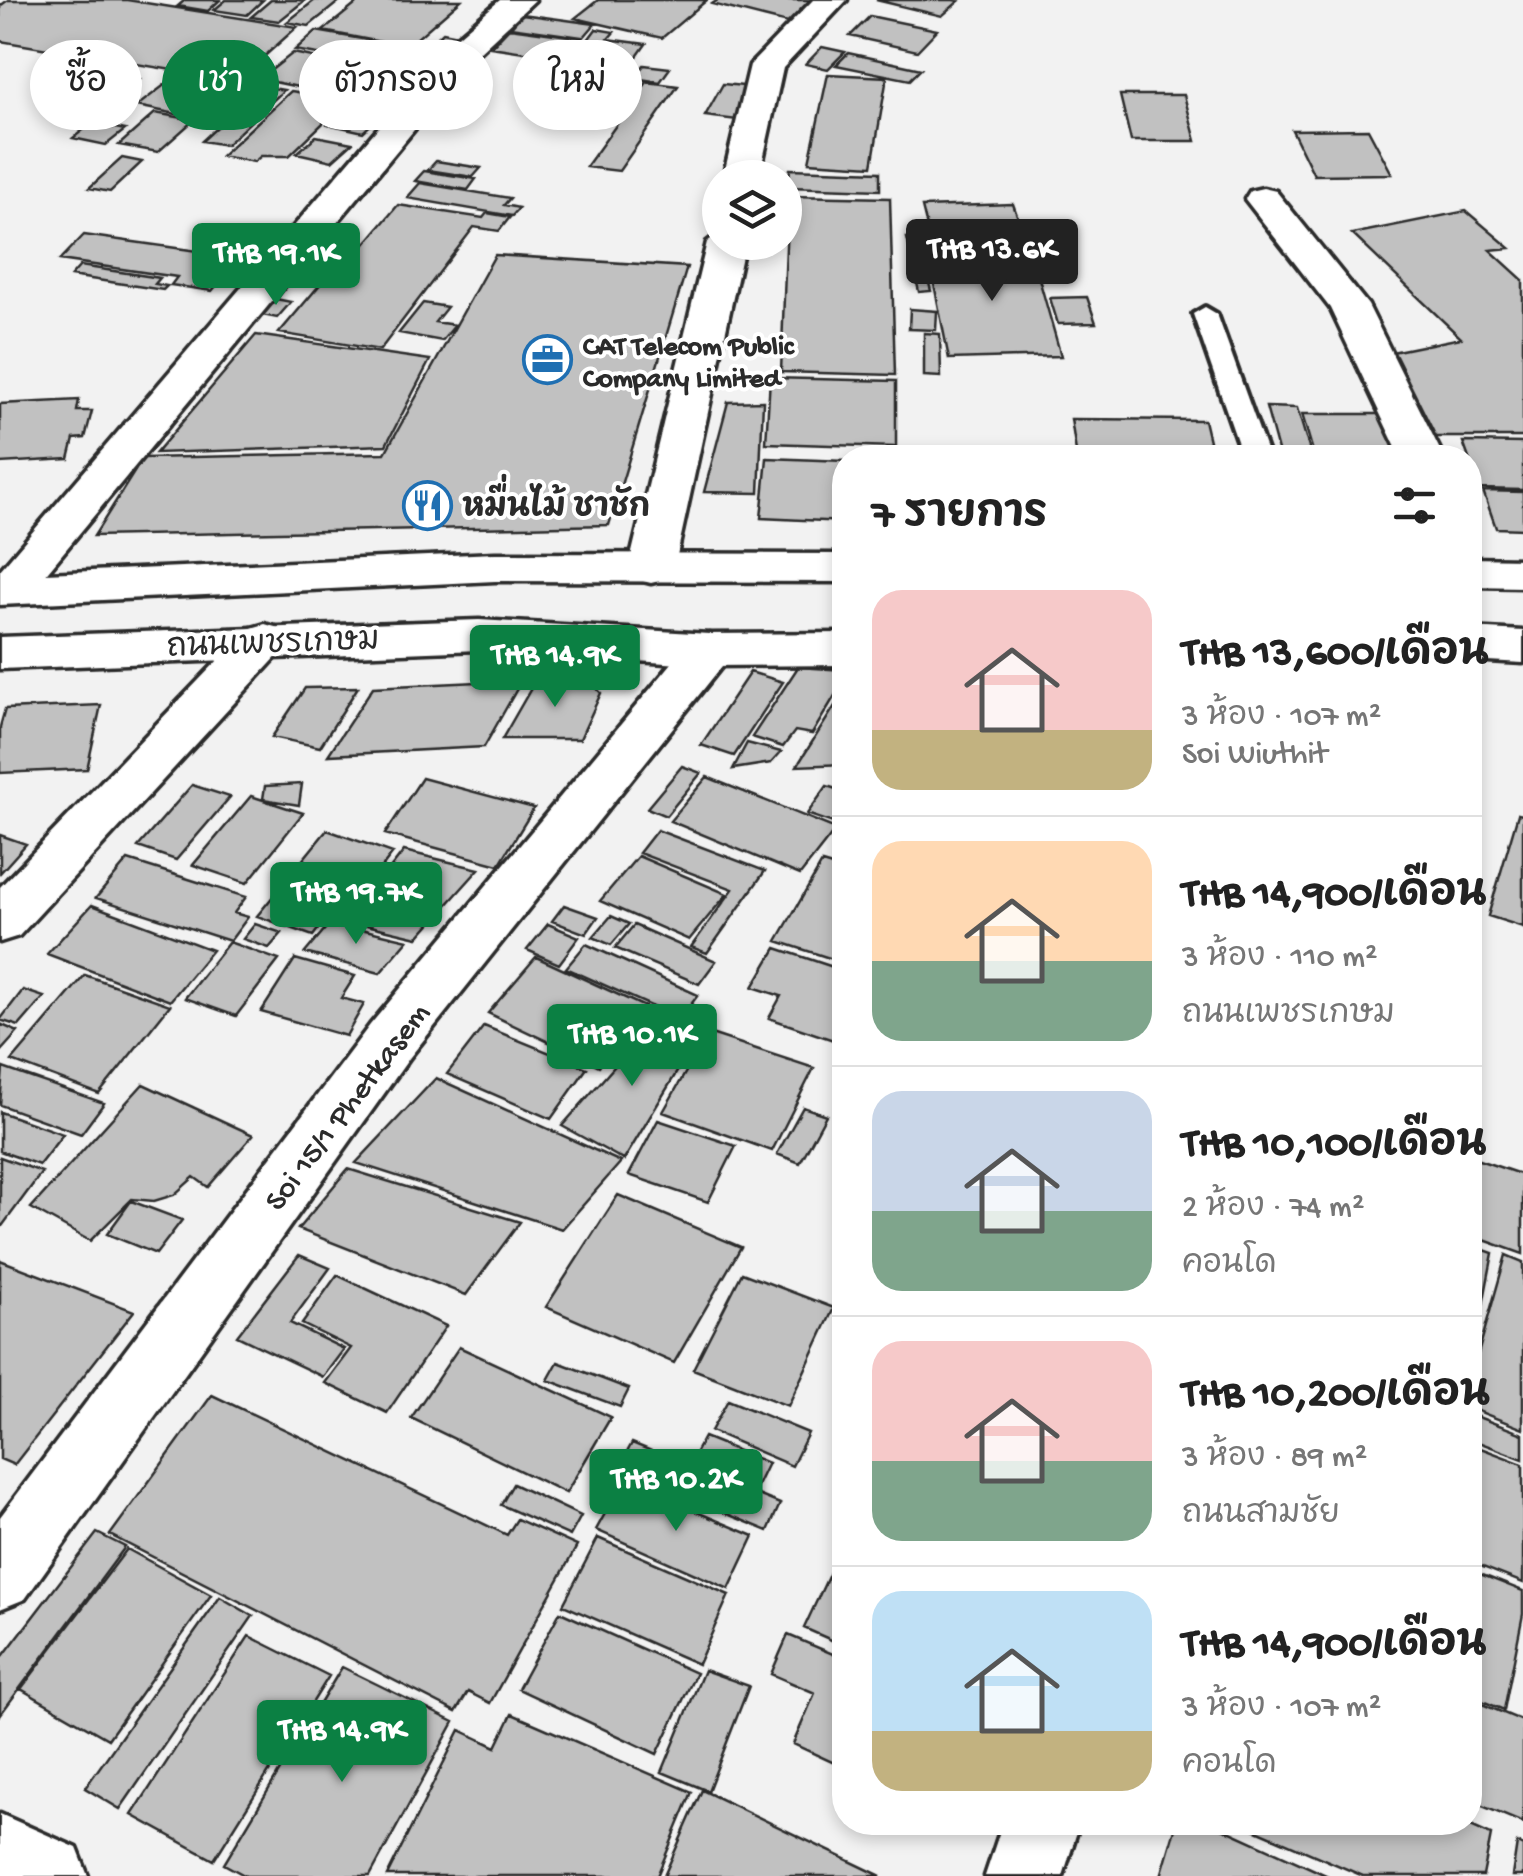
<!DOCTYPE html>
<html lang="th">
<meta charset="utf-8">
<style>
:root{--surface:#fff;--page:#f6f6f6;--text:#222;--muted:#767676;--line:#e0e0e0;--accent:#0b8043}
body{margin:0;font-family:"Gochi Hand","Playpen Sans Thai",sans-serif;background:var(--page);color:var(--text);height:100vh;display:flex;flex-direction:column;font-size:38px;white-space:nowrap}
*{box-sizing:border-box;margin:0}
p{font-size:32px;color:var(--muted)}
.icon{flex:none;width:55px;height:55px;fill:none;stroke:currentColor;stroke-width:2;stroke-linecap:round;stroke-linejoin:round}
.map{position:relative;flex:1;overflow:hidden}
.sheet{position:absolute;left:832px;top:445px;width:650px;height:1390px;display:flex;flex-direction:column;background:var(--surface);border-radius:40px;box-shadow:0 5px 15px #0003}
.sheet>*{flex:none}
.top-card{position:absolute;left:30px;top:40px;width:652px;height:90px;display:flex;gap:20px}
.fabs{position:absolute;left:702px;top:160px;display:grid;gap:20px}
.fabs a{display:grid;place-items:center;width:100px;height:100px;border-radius:50%;background:var(--surface);box-shadow:0 5px 15px #0003;font-size:50px}
.price{position:absolute;translate:-50% -85px;padding:0 22px;border-radius:10px;background:var(--accent);color:#fff;font-size:32px;line-height:65px;filter:drop-shadow(0 2px 5px #0008)}
.price::after{content:'';position:absolute;left:50%;top:60px;width:30px;height:22px;margin-left:-15px;background:inherit;clip-path:polygon(0 0,100% 0,50% 100%)}
.price.active{background:#222;color:#fff}
ul{padding:0;list-style:none}
li{display:flex;align-items:center;gap:30px;height:250px;padding:0 40px}
li+li{border-top:2px solid var(--line)}
li span{display:grid;place-items:center;flex:none;width:280px;height:200px;border-radius:30px;color:#555}
li>.icon{margin-inline-start:auto}
span .icon{width:120px;height:120px;fill:#fffc;stroke-width:1}
li b{font-size:42px}
h2{display:flex;justify-content:space-between;align-items:center;height:120px;padding:0 40px;font-size:42px}
.chip{padding:0 35px;border-radius:45px;background:var(--surface);box-shadow:0 5px 15px #0003;font-size:35px;line-height:90px}
.chip.active{background:var(--accent);color:#fff}
.map>svg:first-child{display:block}
.building{fill:#c1c1c1;stroke:#2b2b2b;stroke-width:2.5}
.lines{fill:none;stroke-linecap:round;stroke-linejoin:round}
.lane-casing{stroke:#2b2b2b;stroke-width:8}
.street-casing{stroke:#2b2b2b;stroke-width:7}
.secondary-casing{stroke:#2b2b2b;stroke-width:7}
.lane{fill:#fff;fill-rule:evenodd}
.street{fill:#fff;fill-rule:evenodd}
.secondary{fill:#fff;fill-rule:evenodd}
.labels{text-anchor:middle;stroke-width:8;stroke-linejoin:round;paint-order:stroke}
.far-poi-label{font-size:28px;font-weight:bold;fill:#2b2b2b;stroke:#fff;text-anchor:start}
.poi-label{font-size:32px;font-weight:bold;fill:#2b2b2b;stroke:#fff;text-anchor:start}
.street-label{font-size:32px;fill:#2b2b2b;stroke:#fff}
</style>
<div class="map">
<svg width="1523" height="1876" viewBox="0 0 1523 1876">
<rect width="100%" height="100%" fill="#f2f2f2"/>
<filter id="ink" filterUnits="userSpaceOnUse"><feTurbulence type="fractalNoise" baseFrequency=".01" numOctaves="2"/><feDisplacementMap in="SourceGraphic" scale="20" xChannelSelector="R" yChannelSelector="G"/><feConvolveMatrix kernelMatrix="1 2 1 2 8 2 1 2 1" color-interpolation-filters="sRGB"/></filter>
<g filter="url(#ink)">
<!-- building -->
<path class="building" d="M8 0H127L297 27 237 81 0 41V6Z
M185 0H220L208 11 178 6Z
M226 0H263L247 15 214 10Z
M271 0H299L304 1 279 21 251 17Z
M315 0H341L309 26 287 22Z
M361 0H461L407 47 323 31Z
M598 0H707L662 38 575 18Z
M718 0H819L791 24 712 4Z
M876 0H953L959 1 942 16Z
M522 14 595 24 583 38 510 28Z
M870 16 937 30 917 51 850 36Z
M510 27 581 37 564 58 491 47Z
M596 29 614 32 608 39 646 44 631 65 575 57Z
M316 31 379 42 357 61 295 50Z
M443 32 463 36 445 53 425 49Z
M386 47 424 54 416 62 424 64 399 78 390 76 394 72 364 67Z
M822 47 845 52 828 69 806 64Z
M293 53 391 73 360 100 260 79Z
M848 53 921 69 910 80 836 65Z
M644 65 670 68 660 82 634 78Z
M74 68 140 79 92 114 55 108 73 94 60 92 71 83 58 81Z
M828 74 887 77 872 166 809 162Z
M390 76 410 80 380 106 361 102Z
M171 80 229 92 196 118 137 106Z
M647 82 678 86 619 171 586 167Z
M244 83 284 90 226 145 202 141 226 119 209 116Z
M723 84 754 87 737 120 705 116Z
M291 91 347 100 289 156H261L254 162 221 156Z
M1120 95H1184L1196 141H1131Z
M351 101 387 109 378 116 342 109Z
M342 112 377 119 363 132 328 124Z
M155 113 194 120 158 152 119 145Z
M92 123 125 130 106 145 73 138Z
M1368 129 1392 174 1314 175 1292 130Z
M316 136 352 143 332 161 297 153Z
M122 158 142 162 110 192 89 188Z
M436 161 481 168 473 177 428 170Z
M790 169 880 172V190L788 187Z
M424 171 476 179 468 190 415 181Z
M420 183 510 198 504 205 519 208 512 216 407 198Z
M788 196 890 198 895 375 781 372Z
M1013 204 1027 243 932 247 922 207Z
M398 205 483 218 487 213 510 217 499 231 474 227 380 350 279 333 334 268 344 269Z
M1466 211 1510 248 1490 250 1523 280V437H1433L1392 352 1461 338 1352 234Z
M84 235 240 257 212 291 171 285 177 277 60 260Z
M927 237 930 248H920L931 291 919 292 907 238Z
M1030 247 1061 356 949 359 927 249Z
M495 255 687 267 609 525 94 536 143 458 385 453Z
M80 266 160 278 155 284 167 286 163 290 71 276Z
M1087 297 1096 323 1058 324 1050 298Z
M276 299 291 302 277 318 262 315Z
M423 303 447 307 435 322 455 325 442 341 399 333Z
M910 309 937 311 936 330 909 329Z
M924 333 940 334 941 377 924 376Z
M256 335 430 360 386 445 156 453Z
M770 378 896 381V447L766 443Z
M79 400 77 411H92L85 438 74 439 69 459 0 463V404Z
M763 401 759 493 704 492 728 402Z
M1266 407 1297 408 1312 458H1280Z
M1302 414H1388L1404 458H1315Z
M1071 419 1204 420 1213 458H1077Z
M1463 442 1523 443V490L1480 489Z
M767 458 845 461V522L761 518Z
M1483 491 1523 492V529L1496 528Z
M798 667 845 670V679L812 734 795 731 783 747 752 737Z
M750 672 783 682 734 756 701 745Z
M585 676 601 693 580 739H502L537 678Z
M522 680 484 747 328 755 373 687Z
M358 687 320 747 272 737 305 688Z
M845 690V764L797 766Z
M101 705 87 769 0 773V727L5 709Z
M747 743 781 752 771 763 733 769Z
M682 766 701 773 666 816 647 808Z
M707 777 836 829 800 875 670 821Z
M422 778 534 808 499 865 385 834Z
M302 784 299 805 263 799 265 786Z
M192 785 230 797 176 860 138 847Z
M827 786 845 792V812L836 824 807 814Z
M251 796 303 813 247 883 193 865Z
M1518 814 1523 815V927L1488 916Z
M327 830 393 853 341 921 328 916 313 936 257 916Z
M657 830 765 871 707 953 691 947 733 889 639 853Z
M0 835 26 844 0 873Z
M404 851 479 869 418 937 349 921Z
M638 856 727 894 689 940 600 901Z
M128 860 246 897 234 913 248 917 230 941 96 898Z
M822 863 845 870V963L777 941Z
M92 905 212 950 170 1001 47 954Z
M564 905 598 917 586 934 552 921Z
M611 916 629 924 611 945 593 937Z
M331 922 408 940 380 973 305 953Z
M255 924 282 933 269 948 243 939Z
M548 924 579 937 559 964 527 950Z
M634 925 716 961 699 984 615 948Z
M229 942 279 960 236 1016 185 998Z
M586 944 698 995 680 1019 566 968Z
M776 948 845 971V1044L769 1018 781 996 753 987Z
M536 957 645 1007 599 1066 488 1013Z
M295 959 355 976 341 998 364 1004 346 1036 261 1012Z
M85 975 170 1005 99 1094 12 1061Z
M23 990 44 997 19 1026 0 1020Z
M658 1017 698 1037 624 1160 562 1126Z
M0 1024 18 1032 0 1052Z
M484 1026 587 1068 551 1119 447 1074Z
M708 1033 814 1068 772 1151 663 1112Z
M3 1068 104 1103 81 1134 0 1105Z
M436 1078 621 1162 562 1229 356 1163Z
M143 1084 253 1135 208 1187 194 1177 174 1195 154 1201 132 1199 90 1241 31 1208Z
M803 1107 826 1115 800 1163 777 1154Z
M0 1112 63 1134 39 1165 0 1151Z
M658 1120 736 1146 708 1202 629 1175Z
M0 1157 42 1172 0 1229Z
M1470 1157 1523 1175V1254L1470 1235Z
M348 1169 520 1222 466 1295 298 1229Z
M618 1195 741 1247 674 1363 546 1307Z
M131 1201 182 1220 156 1254 107 1234Z
M1470 1245 1493 1253 1483 1305 1470 1301Z
M299 1255 330 1268 290 1323 344 1349 323 1377 237 1336Z
M1506 1255 1523 1262V1429L1470 1408V1382Z
M0 1260 134 1311 14 1465 0 1459Z
M742 1273 834 1308 788 1406 693 1369Z
M337 1275 446 1326 387 1413 325 1383 351 1348 302 1324Z
M459 1347 611 1417 566 1493 411 1418Z
M558 1362 629 1389 620 1407 548 1380Z
M212 1395 507 1535 517 1519 577 1546 490 1703 468 1692 456 1712 110 1535Z
M728 1400 808 1433 792 1466 711 1431Z
M1470 1414 1523 1434V1459L1470 1439Z
M704 1437 768 1463 756 1488 691 1461Z
M632 1443 780 1504 768 1531 618 1469Z
M1470 1444 1523 1464V1583L1470 1562Z
M623 1481 754 1536 729 1589 596 1530Z
M513 1484 581 1516 570 1536 501 1505Z
M97 1533 125 1547 0 1715V1660Z
M598 1538 729 1595 698 1664 563 1605Z
M127 1549 211 1595 108 1739 21 1689Z
M841 1549 845 1551V1646L804 1628Z
M1470 1570 1523 1591V1614L1504 1710 1470 1696Z
M220 1597 253 1616 120 1809 85 1788Z
M560 1612 696 1673 657 1754 518 1689Z
M788 1635 845 1659V1768L793 1744 815 1693 771 1674Z
M249 1636 329 1676 214 1860 132 1815Z
M342 1667 454 1722 370 1876H246L224 1864Z
M704 1670 749 1686 708 1791 662 1772Z
M1470 1699 1523 1721V1823L1470 1801Z
M512 1714 692 1792 657 1876H387L460 1730 496 1747Z
M702 1790 881 1876H664Z
M1177 1822H1209L1328 1876H1161Z
M1238 1822H1462L1491 1835 1483 1876H1363Z
M1517 1843 1523 1846V1876H1512Z"/>
<g class="lines">
<defs>
<path id="lane" d="M1205 307 1217 314 1269 458H1243L1193 314Z"/>
<path id="street" d="M500 0H535L477 54 24 600 0 603V570L453 40Z
M813 0H847L783 68 759 178H723L750 65Z
M1263 188 1276 191 1368 305 1444 458H1401L1330 308 1245 199 1250 191Z
M720 232V242H745L674 569 667 579 651 583 635 579 628 569 707 242Z
M265 624 282 629 289 640 282 651 19 936 0 942V887L248 629Z
M709 634 726 639 733 650 726 661 410 1057 25 1599 0 1609V1517L370 1025 692 639Z
M0 1814 77 1848 88 1876H0Z"/>
<path id="secondary" d="M495 553 845 554V582L495 581 0 605V575Z
M1470 558 1523 559V587L1470 586Z
M479 620 709 634 845 633V665L709 666 479 650 0 669V637Z
M1470 628 1523 631V663L1470 660Z
M1003 1822H1080L1063 1876H985Z"/>
</defs>
<!-- lane casing -->
<use href="#lane" class="lane-casing"/>
<!-- street casing -->
<use href="#street" class="street-casing"/>
<!-- secondary casing -->
<use href="#secondary" class="secondary-casing"/>
<!-- lane -->
<use href="#lane" class="lane"/>
<!-- street -->
<use href="#street" class="street"/>
<!-- secondary -->
<use href="#secondary" class="secondary"/>
</g>
</g>
<!-- icons -->
<defs>
<symbol id="office-ring" viewBox="-11 -11 22 22"><circle r="9.5" fill="#fff" stroke="#1f6fb2" stroke-width="1.5"/><path d="M-6-3h4V-5.5h4V-3h4V5H-6ZM-1-4.5V-3h2v-1.5ZM-6 0V1H6V0Z" fill="#1f6fb2"/></symbol>
<symbol id="restaurant-ring" viewBox="-11 -11 22 22"><circle r="9.5" fill="#fff" stroke="#1f6fb2" stroke-width="1.5"/><path d="M-5-6h1v4h1v-4h1v4h1v-4h1v5L-1.5 .5V6h-2V.5L-5-1ZM5-6V6H3V1.5H1.5Q1.5-4 5-6Z" fill="#1f6fb2"/></symbol>
</defs>
<g fill-rule="evenodd">
<use href="#office-ring" x="520" y="332" width="55" height="55"/>
<use href="#restaurant-ring" x="400" y="478" width="55" height="55"/>
</g>
<g class="labels">
<!-- far-poi labels -->
<g class="far-poi-label">
<text x="583" y="354">CAT Telecom Public<tspan x="583" dy="32">Company Limited</tspan></text>
</g>
<!-- poi labels -->
<g class="poi-label">
<text x="462" y="516">หมื่นไม้ ชาชัก</text>
</g>
<!-- street labels -->
<g class="street-label">
<text transform="translate(273 641) rotate(-2)" y="11">ถนนเพชรเกษม</text>
<text transform="translate(345 1105) rotate(-53)" y="11">Soi 15/1 Phetkasem</text>
</g>
</g>
</svg>
<div class="fabs">
<a><svg class="icon" aria-label="layers" viewBox="0 0 24 24"><path d="M12 4l9 5-9 5-9-5zM3 14l9 5 9-5"/></svg></a>
</div>
<b class="price active" style="left:992px;top:304px">THB 13.6K</b>
<b class="price" style="left:276px;top:308px">THB 19.1K</b>
<b class="price" style="left:555px;top:710px">THB 14.9K</b>
<b class="price" style="left:356px;top:947px">THB 19.7K</b>
<b class="price" style="left:632px;top:1089px">THB 10.1K</b>
<b class="price" style="left:676px;top:1534px">THB 10.2K</b>
<b class="price" style="left:342px;top:1785px">THB 14.9K</b>
<div class="top-card">
<a class="chip">ซื้อ</a>
<a class="chip active">เช่า</a>
<a class="chip">ตัวกรอง</a>
<a class="chip">ใหม่</a>
</div>
<section class="sheet">
<h2>7 รายการ<svg class="icon" aria-label="filters" viewBox="0 0 24 24"><path d="M4 7h16M4 17h16"/><circle cx="9" cy="7" r="2"/><circle cx="15" cy="17" r="2"/></svg></h2>
<ul>
<li><span style="background:linear-gradient(#f6c9c9 70%,#c2b280 0)"><svg class="icon" aria-label="home" viewBox="0 0 24 24"><path d="M3 11l9-7 9 7M6 9v11h12V9"/></svg></span><div><b>THB 13,600/เดือน</b><p>3 ห้อง · 107 m²</p><p>Soi Wiuthit</p></div></li>
<li><span style="background:linear-gradient(#ffd9b3 60%,#7fa58c 0)"><svg class="icon" aria-label="home" viewBox="0 0 24 24"><path d="M3 11l9-7 9 7M6 9v11h12V9"/></svg></span><div><b>THB 14,900/เดือน</b><p>3 ห้อง · 110 m²</p><p>ถนนเพชรเกษม</p></div></li>
<li><span style="background:linear-gradient(#c9d6e8 60%,#7fa58c 0)"><svg class="icon" aria-label="home" viewBox="0 0 24 24"><path d="M3 11l9-7 9 7M6 9v11h12V9"/></svg></span><div><b>THB 10,100/เดือน</b><p>2 ห้อง · 74 m²</p><p>คอนโด</p></div></li>
<li><span style="background:linear-gradient(#f6c9c9 60%,#7fa58c 0)"><svg class="icon" aria-label="home" viewBox="0 0 24 24"><path d="M3 11l9-7 9 7M6 9v11h12V9"/></svg></span><div><b>THB 10,200/เดือน</b><p>3 ห้อง · 89 m²</p><p>ถนนสามชัย</p></div></li>
<li><span style="background:linear-gradient(#bfe0f5 70%,#c2b280 0)"><svg class="icon" aria-label="home" viewBox="0 0 24 24"><path d="M3 11l9-7 9 7M6 9v11h12V9"/></svg></span><div><b>THB 14,900/เดือน</b><p>3 ห้อง · 107 m²</p><p>คอนโด</p></div></li>
</ul>
</section>
</div>
